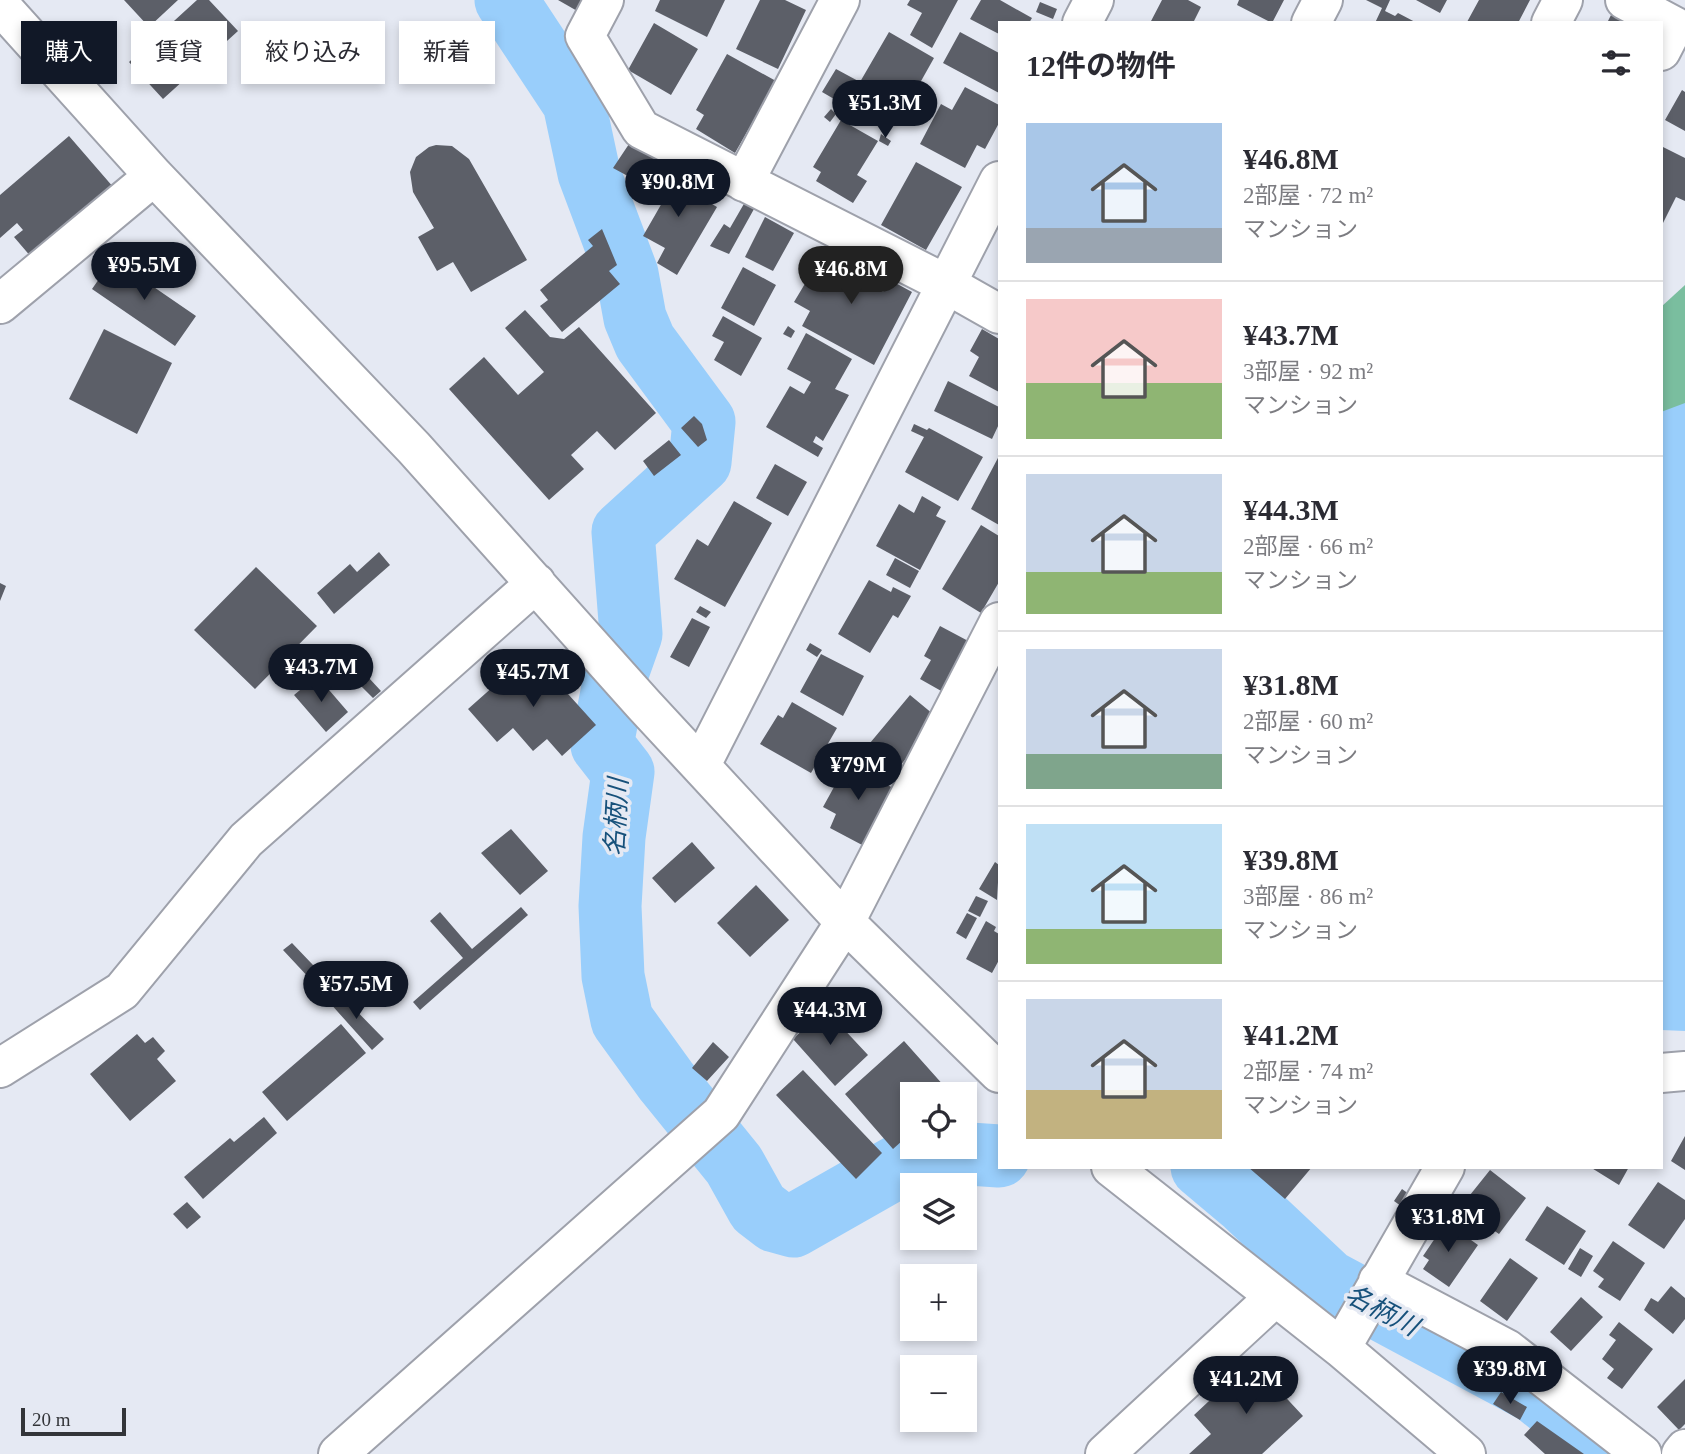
<!DOCTYPE html>
<html lang="ja">
<meta charset="utf-8">
<style>
:root{--surface:#fff;--page:#f2f2f3;--text:#2b2b33;--muted:#7c7c81;--line:#e1e1e2;--accent:#111827}
body{margin:0;font-family:"Times New Roman","Noto Sans JP",serif;background:var(--page);color:var(--text);height:100vh;display:flex;flex-direction:column;font-size:26px;white-space:nowrap}
*{box-sizing:border-box;margin:0}
p{font-size:23px;color:var(--muted)}
.icon{flex:none;width:38px;height:38px;fill:none;stroke:currentColor;stroke-width:2;stroke-linecap:round;stroke-linejoin:round}
.map{position:relative;flex:1;overflow:hidden}
.details{position:absolute;left:998px;top:21px;width:665px;height:1148px;display:flex;flex-direction:column;background:var(--surface);border-radius:0px;box-shadow:0 4px 10px #0003}
.details>*{flex:none}
.hud{position:absolute;left:21px;top:21px;width:665px;height:63px;display:flex;gap:14px}
.fabs{position:absolute;left:900px;top:1082px;display:grid;gap:14px}
.fabs a{display:grid;place-items:center;width:77px;height:77px;border-radius:0px;background:var(--surface);box-shadow:0 4px 10px #0003;font-size:35px}
.scale{position:absolute;left:21px;bottom:18px;width:105px;box-sizing:border-box;padding-left:7px;border:4px solid #333539;border-top:0;font-size:19px;line-height:24px;white-space:nowrap;color:#333539;-webkit-text-stroke:5px #e5e9f3;paint-order:stroke}
.price{position:absolute;translate:-50% -60px;padding:0 16px;border-radius:24px;background:var(--accent);color:#fff;font-size:23px;line-height:46px;filter:drop-shadow(0 2px 4px #0008)}
.price::after{content:'';position:absolute;left:50%;top:42px;width:21px;height:16px;margin-left:-10px;background:inherit;clip-path:polygon(0 0,100% 0,50% 100%)}
.price.selected{background:#222;color:#fff}
ul{padding:0;list-style:none}
li{display:flex;align-items:center;gap:21px;height:175px;padding:0 28px}
li+li{border-top:2px solid var(--line)}
li span{display:grid;place-items:center;flex:none;width:196px;height:140px;border-radius:0px;color:#555}
li>.icon{margin-inline-start:auto}
span .icon{width:84px;height:84px;fill:#fffc;stroke-width:1}
li b{font-size:30px}
h2{display:flex;justify-content:space-between;align-items:center;height:84px;padding:0 28px;font-size:30px}
.tag{padding:0 24px;border-radius:0px;background:var(--surface);box-shadow:0 4px 10px #0003;font-size:24px;line-height:63px}
.tag.selected{background:var(--accent);color:#fff}
.map>svg:first-child{display:block}
.forest{fill:#7abe9f}
.water{fill:#99cefb}
.lines{fill:none;stroke-linecap:round;stroke-linejoin:round}
.river{stroke:#99cefb;stroke-width:63}
.building{fill:#5c5f68}
.minor-casing{stroke:#9ea1ab;stroke-width:42}
.minor{stroke:#fff;stroke-width:38}
.labels{text-anchor:middle;stroke-width:7;stroke-linejoin:round;paint-order:stroke}
.water-label{font-size:26px;font-style:italic;fill:#17517b;stroke:#e5e9f3}
</style>
<div class="map">
<svg width="1685" height="1454" viewBox="0 0 1685 1454">
<rect width="100%" height="100%" fill="#e5e9f3"/>
<!-- forest -->
<path class="forest" d="M1685 285V412L1661 424V307Z"/>
<!-- water -->
<path class="water" d="M1685 403V1031L1661 1030V412Z"/>
<g class="lines">
<!-- river -->
<path class="river" d="M506 0 574 103 589 173 627 274 635 318 645 342 704 422 700 462 623 532 631 634 614 682 602 745 623 772 614 837 610 906 613 976 622 1020 666 1081 734 1165 758 1208 775 1221 793 1226 925 1151 999 1156
M1202 1167 1246 1204 1328 1281 1535 1392 1591 1437"/>
</g>
<!-- building -->
<path class="building" d="M124 0H178L149 27Z
M197 0H209L238 31 163 99 129 62Z
M558 0H586L579 12Z
M660 0H725L707 37 655 11Z
M760 0H785L806 10 778 69 736 49Z
M910 0H958L932 48 910 35 922 13 907 5Z
M981 0H1000L1032 18 1029 23H999V34L970 19Z
M1162 0H1188L1201 7 1193 23H1150Z
M1239 0H1284L1272 23 1237 5Z
M1366 0H1390L1385 11 1395 16 1398 13 1417 23H1375L1382 8Z
M1416 0H1447L1440 13Z
M1479 0H1530L1518 23H1469L1467 22Z
M1040 2 1057 9 1053 19 1036 12Z
M1611 15 1625 23H1607Z
M654 23 698 49 671 95 628 70Z
M889 32 934 58 898 122 892 119 886 129 876 123 881 114 858 101 853 110 822 92 836 69 860 82Z
M960 32 999 53V93L943 63Z
M727 54 776 81 735 153 696 129 704 115 696 110Z
M965 87 999 105V123L985 149 977 145 965 168 920 144 941 104 952 110Z
M1682 90 1685 92V131L1665 120Z
M831 109 836 114 830 122 824 117Z
M841 120 878 141 857 175 867 181 853 203 816 181 821 172 813 167Z
M881 134 891 141 888 146 879 141Z
M69 136 114 188 32 258 14 237 23 230 17 223 0 238V195Z
M629 144 664 162 648 187 613 168Z
M436 145 452 146 469 159 527 260 471 292 453 262 437 271 418 237 434 228 413 192 410 172 416 157 429 147Z
M1661 146 1685 158V201L1676 197 1661 227Z
M916 162 962 187 926 250 881 225Z
M669 165 697 183 692 192 717 207 677 275 657 263 665 248 643 236 666 196 655 188Z
M745 202 754 209 729 254 710 246 724 224 730 228Z
M765 217 794 233 773 271 745 257Z
M602 229 617 265 609 271 620 284 562 332 540 306 548 300 540 290 593 246 588 240Z
M827 247 865 267 863 270 885 282 881 290 883 292 890 280 912 292 874 365 802 326 810 311 794 302Z
M113 259 196 316 175 346 92 289Z
M743 267 776 285 754 326 721 308Z
M525 310 550 337 564 339 579 327 656 413 615 450 597 431 571 455 584 469 549 500 449 389 484 357 518 395 544 372 505 328Z
M723 316 762 338 741 376 714 360 724 342 712 336Z
M788 326 795 331 791 338 783 334Z
M104 329 172 363 137 434 69 399Z
M982 329 999 339V392L969 376 979 357 970 351Z
M806 333 852 359 835 389 849 395 823 441 816 436 813 442 823 448 818 457 766 427 790 386 804 394 811 382 787 369Z
M948 381 999 407V424L992 439 934 411Z
M694 416 702 424 707 440 698 447 681 428Z
M914 424 927 430 929 428 983 457 958 501 905 472 924 437 911 431Z
M669 440 681 455 654 476 643 461Z
M999 456V525L971 509Z
M775 464 807 482 788 516 756 498Z
M922 496 941 507 936 516 946 521 920 570 876 546 899 504 914 513Z
M734 501 772 523 725 607 674 579 697 539 708 546Z
M981 525 999 536V582L981 613 942 589Z
M379 552 390 565 334 614 317 593 350 564 357 572Z
M895 558 919 571 910 588 886 575Z
M256 567 317 626 255 689 194 630Z
M869 580 891 592 893 587 911 596 898 618 893 615 870 653 838 634Z
M0 583 6 586 0 601Z
M700 606 711 612 706 618 696 612Z
M692 618 710 627 689 667 670 657Z
M940 626 972 643 943 692 920 679 931 660 924 656Z
M810 643 822 650 817 657 806 650Z
M531 653 596 725 562 756 547 739 533 751 513 728 497 742 468 709Z
M821 654 864 676 843 716 800 692Z
M317 676 348 712 326 732 294 695Z
M368 677 381 691 373 698 360 685Z
M910 695 939 719 899 767 870 743Z
M792 702 837 728 811 773 760 744 778 715 783 718Z
M850 758 878 774 876 779 895 789 864 846 830 828 836 814 823 807Z
M511 829 548 871 520 895 481 853Z
M692 842 715 868 675 903 652 878Z
M995 862 999 865 997 900 979 889Z
M756 885 789 920 750 957 717 923Z
M976 896 988 901 980 917 968 911Z
M521 907 528 915 420 1010 413 1002 463 958 430 921 440 912 472 949Z
M967 913 977 918 966 939 956 933Z
M986 921 996 927 994 931 999 934V960L992 973 966 959Z
M292 943 333 986 325 995 283 950Z
M338 992 384 1039 372 1050 329 1002Z
M825 1009 868 1055 835 1086 793 1039Z
M341 1024 366 1053 287 1121 262 1092Z
M137 1034 145 1043 153 1037 165 1051 157 1059 176 1081 130 1121 90 1074Z
M904 1041 945 1087 938 1094H912V1132L893 1149 845 1094Z
M713 1042 729 1057 707 1081 692 1068Z
M803 1070 882 1153 856 1179 776 1095Z
M264 1117 277 1133 203 1199 184 1177 230 1138 234 1142Z
M1685 1136V1170L1671 1161Z
M1248 1167H1312L1285 1199Z
M1590 1167H1629L1619 1185Z
M1490 1170 1526 1198 1499 1234 1477 1219 1485 1207 1470 1195Z
M1658 1182 1685 1200V1219L1664 1249 1628 1225Z
M1402 1189 1413 1197 1405 1209 1394 1201Z
M1456 1198 1469 1206 1464 1214 1451 1205Z
M187 1202 201 1217 187 1229 173 1214Z
M1547 1206 1586 1231 1564 1265 1525 1240Z
M1446 1222 1478 1245 1449 1287 1423 1269 1429 1260 1423 1256Z
M1613 1241 1645 1263 1620 1301 1598 1287 1604 1279 1593 1271Z
M1580 1248 1593 1256 1581 1277 1568 1269Z
M1510 1258 1538 1278 1507 1321 1480 1301Z
M1671 1286 1685 1298V1319L1673 1334 1644 1310 1651 1298 1658 1302Z
M1581 1297 1603 1317 1571 1351 1550 1332Z
M1619 1322 1653 1349 1622 1389 1607 1378 1614 1369 1602 1359 1616 1340 1609 1335Z
M1252 1361 1303 1416 1262 1454H1189L1211 1434 1194 1415Z
M1685 1379V1424L1679 1430 1657 1407Z
M1501 1392 1527 1407 1520 1420 1493 1404Z
M1537 1421 1584 1454H1545L1524 1435Z"/>
<g class="lines">
<defs>
<path id="minor" d="M604 0 585 36 641 129 946 284 999 314
M1625 0 1674 26 1661 51
M0 5 154 176 414 448 644 705 845 922 999 1073
M1082 23 1094 0
M1311 23 1323 0
M1551 23 1563 0
M744 182 840 0
M0 304 154 176
M701 765 999 181
M0 1068 122 991 246 840 536 583
M1661 1073 1685 1071
M1111 1167 1341 1348 1466 1454
M1378 1281 1507 1349 1642 1454
M1341 1348 1445 1167
M338 1454 721 1114 845 922 999 622
M1105 1454 1275 1297
M1681 1454 1685 1449"/>
</defs>
<!-- minor casing -->
<use href="#minor" class="minor-casing"/>
<!-- minor -->
<use href="#minor" class="minor"/>
</g>
<g class="labels">
<!-- water labels -->
<g class="water-label">
<text transform="translate(616 817) rotate(-87)" y="9">名柄川</text>
<text transform="translate(1382 1310) rotate(28)" y="9">名柄川</text>
</g>
</g>
</svg>
<div class="fabs">
<a><svg class="icon" aria-label="locate" viewBox="0 0 24 24"><circle cx="12" cy="12" r="6"/><path d="M12 2v4M12 18v4M2 12h4M18 12h4"/></svg></a>
<a><svg class="icon" aria-label="layers" viewBox="0 0 24 24"><path d="M12 4l9 5-9 5-9-5zM3 14l9 5 9-5"/></svg></a>
<a>+</a>
<a>−</a>
</div>
<div class="scale">20 m</div>
<b class="price" style="left:885px;top:140px">¥51.3M</b>
<b class="price" style="left:678px;top:219px">¥90.8M</b>
<b class="price" style="left:144px;top:302px">¥95.5M</b>
<b class="price selected" style="left:851px;top:306px">¥46.8M</b>
<b class="price" style="left:321px;top:704px">¥43.7M</b>
<b class="price" style="left:533px;top:709px">¥45.7M</b>
<b class="price" style="left:858px;top:802px">¥79M</b>
<b class="price" style="left:356px;top:1021px">¥57.5M</b>
<b class="price" style="left:830px;top:1047px">¥44.3M</b>
<b class="price" style="left:1448px;top:1254px">¥31.8M</b>
<b class="price" style="left:1510px;top:1406px">¥39.8M</b>
<b class="price" style="left:1246px;top:1416px">¥41.2M</b>
<div class="hud">
<a class="tag selected">購入</a>
<a class="tag">賃貸</a>
<a class="tag">絞り込み</a>
<a class="tag">新着</a>
</div>
<section class="details">
<h2>12件の物件<svg class="icon" aria-label="filters" viewBox="0 0 24 24"><path d="M4 7h16M4 17h16"/><circle cx="9" cy="7" r="2"/><circle cx="15" cy="17" r="2"/></svg></h2>
<ul>
<li><span style="background:linear-gradient(#a9c7e8 75%,#9aa5b1 0)"><svg class="icon" aria-label="home" viewBox="0 0 24 24"><path d="M3 11l9-7 9 7M6 9v11h12V9"/></svg></span><div><b>¥46.8M</b><p>2部屋 · 72 m²</p><p>マンション</p></div></li>
<li><span style="background:linear-gradient(#f6c9c9 60%,#8fb573 0)"><svg class="icon" aria-label="home" viewBox="0 0 24 24"><path d="M3 11l9-7 9 7M6 9v11h12V9"/></svg></span><div><b>¥43.7M</b><p>3部屋 · 92 m²</p><p>マンション</p></div></li>
<li><span style="background:linear-gradient(#c9d6e8 70%,#8fb573 0)"><svg class="icon" aria-label="home" viewBox="0 0 24 24"><path d="M3 11l9-7 9 7M6 9v11h12V9"/></svg></span><div><b>¥44.3M</b><p>2部屋 · 66 m²</p><p>マンション</p></div></li>
<li><span style="background:linear-gradient(#c9d6e8 75%,#7fa58c 0)"><svg class="icon" aria-label="home" viewBox="0 0 24 24"><path d="M3 11l9-7 9 7M6 9v11h12V9"/></svg></span><div><b>¥31.8M</b><p>2部屋 · 60 m²</p><p>マンション</p></div></li>
<li><span style="background:linear-gradient(#bfe0f5 75%,#8fb573 0)"><svg class="icon" aria-label="home" viewBox="0 0 24 24"><path d="M3 11l9-7 9 7M6 9v11h12V9"/></svg></span><div><b>¥39.8M</b><p>3部屋 · 86 m²</p><p>マンション</p></div></li>
<li><span style="background:linear-gradient(#c9d6e8 65%,#c2b280 0)"><svg class="icon" aria-label="home" viewBox="0 0 24 24"><path d="M3 11l9-7 9 7M6 9v11h12V9"/></svg></span><div><b>¥41.2M</b><p>2部屋 · 74 m²</p><p>マンション</p></div></li>
</ul>
</section>
</div>
